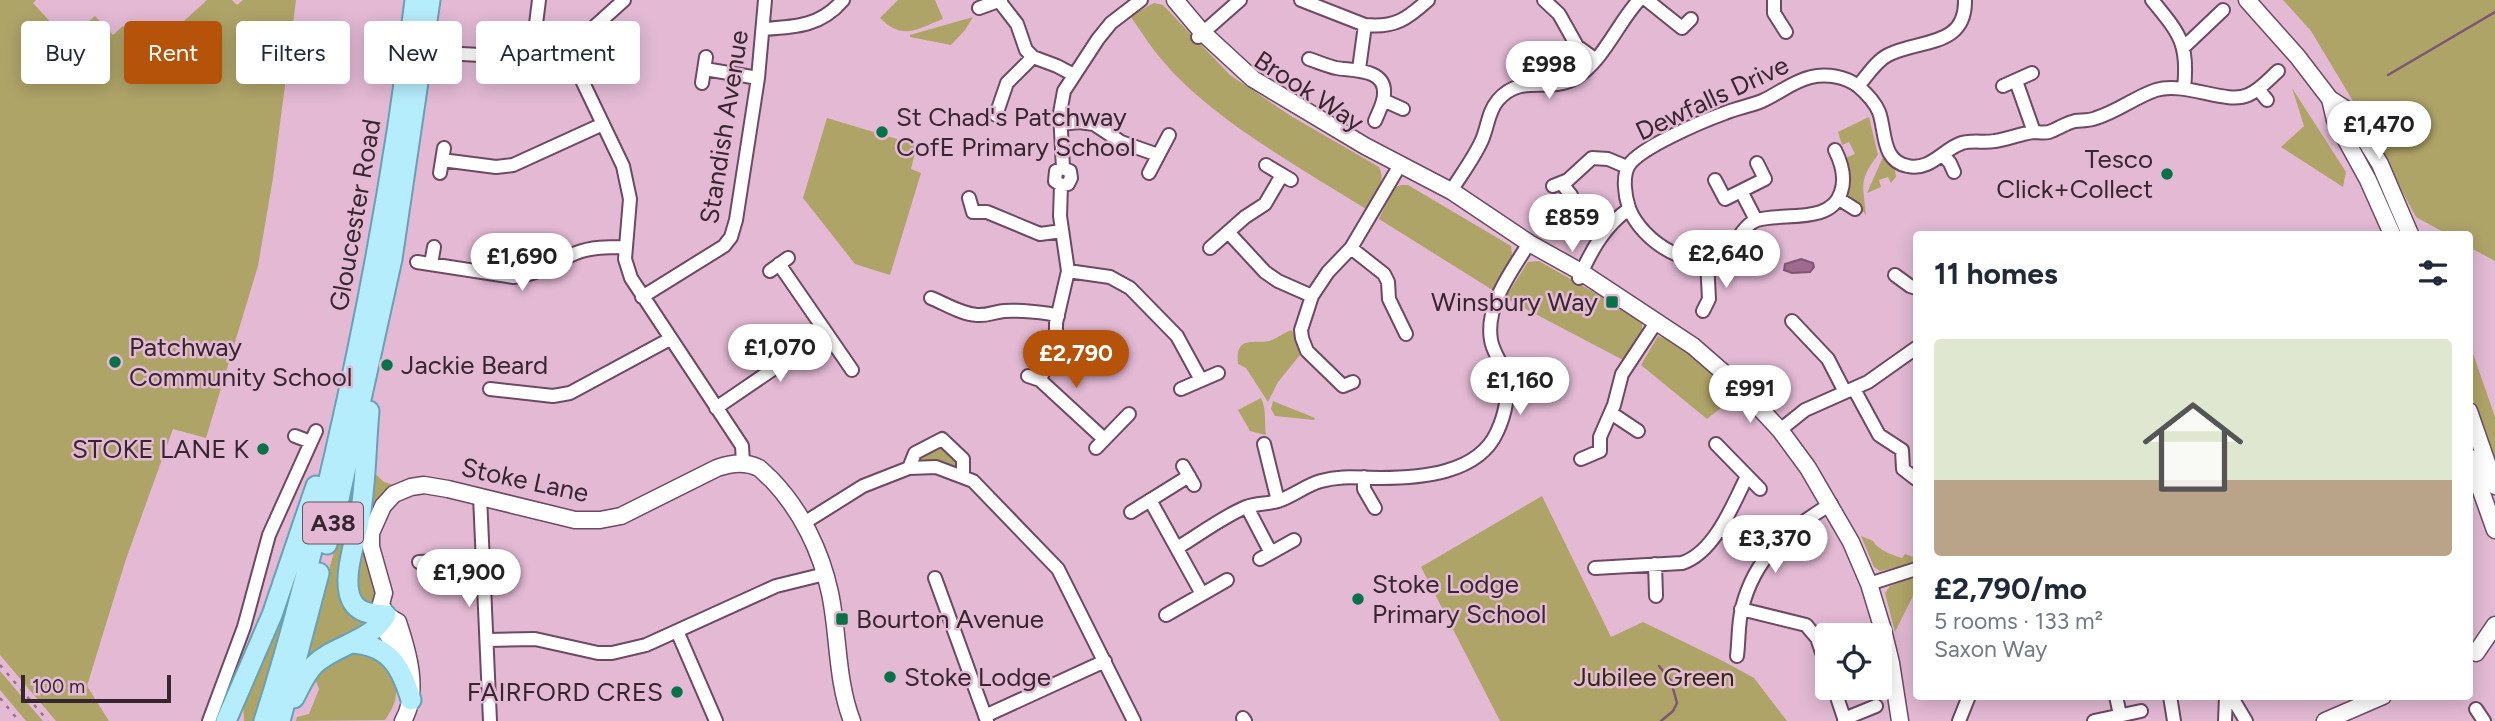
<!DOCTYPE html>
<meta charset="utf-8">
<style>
:root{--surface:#fff;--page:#f6f6f7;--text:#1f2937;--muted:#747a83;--line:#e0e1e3;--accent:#b45309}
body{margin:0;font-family:Figtree,sans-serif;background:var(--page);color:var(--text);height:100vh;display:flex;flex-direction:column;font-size:26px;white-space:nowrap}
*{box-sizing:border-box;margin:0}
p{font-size:23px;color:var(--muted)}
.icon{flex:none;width:38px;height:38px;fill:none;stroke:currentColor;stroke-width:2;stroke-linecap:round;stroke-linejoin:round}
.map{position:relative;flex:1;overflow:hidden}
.panel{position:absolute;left:1913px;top:231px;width:560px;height:469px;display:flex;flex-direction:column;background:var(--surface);border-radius:7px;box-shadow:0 4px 18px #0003}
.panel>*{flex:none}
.guide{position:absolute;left:21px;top:21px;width:665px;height:63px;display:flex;gap:14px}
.tools{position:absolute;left:1815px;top:623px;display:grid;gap:14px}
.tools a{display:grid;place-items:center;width:77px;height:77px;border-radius:7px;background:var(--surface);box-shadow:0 4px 18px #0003;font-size:35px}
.scale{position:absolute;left:21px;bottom:18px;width:150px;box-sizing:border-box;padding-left:7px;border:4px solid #362630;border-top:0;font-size:19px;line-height:24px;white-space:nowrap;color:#362630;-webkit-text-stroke:5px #e3b9d4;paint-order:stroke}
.price{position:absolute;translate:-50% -60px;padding:0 16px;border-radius:24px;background:#fff;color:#222;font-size:23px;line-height:46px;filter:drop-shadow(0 2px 4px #0008)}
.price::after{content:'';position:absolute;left:50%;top:42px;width:21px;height:16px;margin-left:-10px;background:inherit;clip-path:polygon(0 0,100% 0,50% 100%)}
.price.active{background:var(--accent);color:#fff}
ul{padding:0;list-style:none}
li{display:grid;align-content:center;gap:14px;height:371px;padding:0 21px}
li+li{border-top:2px solid var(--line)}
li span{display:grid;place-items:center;height:217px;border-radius:7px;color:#555}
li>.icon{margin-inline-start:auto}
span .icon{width:126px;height:126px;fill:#fffc;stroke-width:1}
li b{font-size:30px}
h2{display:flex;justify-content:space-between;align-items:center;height:84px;padding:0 21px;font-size:30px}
.tag{padding:0 24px;border-radius:7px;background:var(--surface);box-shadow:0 4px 18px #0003;font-size:24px;line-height:63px}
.tag.active{background:var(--accent);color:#fff}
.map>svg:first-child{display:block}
.green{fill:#afa468}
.water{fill:#9e6a8e;stroke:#7f5672;stroke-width:2}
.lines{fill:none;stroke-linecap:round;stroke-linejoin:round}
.stream{stroke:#7f5672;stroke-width:2.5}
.minor-casing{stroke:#6d4962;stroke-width:16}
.tertiary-casing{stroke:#6d4962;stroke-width:19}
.primary-casing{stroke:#69a0b5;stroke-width:23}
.minor{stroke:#fff;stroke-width:12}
.tertiary{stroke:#fff;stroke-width:16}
.primary{stroke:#b6edfd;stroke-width:19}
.rail{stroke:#927588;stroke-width:2.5;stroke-dasharray:3.5 7;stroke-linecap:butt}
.poi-dot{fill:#097148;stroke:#e3b9d4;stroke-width:2.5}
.labels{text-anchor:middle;stroke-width:5;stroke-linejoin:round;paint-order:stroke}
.shield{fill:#e3b9d4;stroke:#6a5261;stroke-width:2}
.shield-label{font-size:24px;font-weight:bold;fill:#362630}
.street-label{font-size:26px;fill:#362630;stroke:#e3b9d4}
.poi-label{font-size:26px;fill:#362630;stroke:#e3b9d4;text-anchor:start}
.park-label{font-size:26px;fill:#2f2a0d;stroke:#e3b9d4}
</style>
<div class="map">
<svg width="2495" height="721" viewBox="0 0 2495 721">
<rect width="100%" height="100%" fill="#e3b9d4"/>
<!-- green -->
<path class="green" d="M0 0H36L33 3 67 40 95 16 113 35 123 26 145 49 179 52 184 21 207 0H232L237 5 243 0H296L273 178 258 266 206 438 173 429 126 559 87 686 109 721H56L0 655Z
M898 0H935L943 19C917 29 903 41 880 18Z
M2283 0H2495V261L2469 247V234H2447L2416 217 2356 106 2311 31Z
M1154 3 1163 5 1230 75 1291 116 1379 167C1387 184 1375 195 1366 209 1302 169 1210 118 1162 60 1150 46 1141 31 1130 16Z
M973 17 965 30 951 45 910 37V35Z
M2292 88 2346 172 2343 187 2281 147 2304 126Z
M1869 117 1878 155C1857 181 1864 188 1866 216L1864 212 1859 213 1847 200 1848 185 1845 158 1855 154 1849 142 1842 145 1838 132Z
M827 118 917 145 911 169 921 173 890 275 855 264 803 198Z
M1883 157 1895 170 1896 177 1891 183 1888 177 1879 180 1881 187 1867 193Z
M1401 185H1408L1511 246 1513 260 1494 291 1379 219 1394 188Z
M1539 261 1637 317 1642 323V333L1623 360 1505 298 1528 262Z
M1291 330 1295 335 1300 355 1278 382 1268 402 1246 368 1238 364C1235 335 1253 344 1269 341 1276 339 1284 333 1291 330Z
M1658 336C1673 339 1714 371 1725 384 1729 388 1730 394 1732 399L1707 419 1641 365Z
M2469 342 2495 417V463L2469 388Z
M1261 398C1267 410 1264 422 1266 435L1250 431 1238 410Z
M1273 401 1315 418 1314 420 1275 416 1271 409Z
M362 444 345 590 374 620 302 674Z
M942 444 962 464 961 469 935 463H915V459Z
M371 470 384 482 397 486 377 499 369 511 376 590 375 603 363 607 353 584Z
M1542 496 1611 637 1643 622 1723 661 1754 678 1787 721H1500L1421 567Z
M1861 536 1873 541C1878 550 1892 555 1902 558L1905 554 1916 558V563L1880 571 1874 567Z
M308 544 259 721H244L243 703Z
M1916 576V590L1895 632 1885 593 1890 586Z
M347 652H369L394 674C398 695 397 702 385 720L296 721 297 717 309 714 319 689 314 676Z
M0 671 43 721H26L0 690Z"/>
<!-- water -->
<path class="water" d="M1801 259 1813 263 1814 267 1810 272 1792 273 1784 270 1785 264Z"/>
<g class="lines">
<!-- stream -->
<path class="stream" d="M2388 75 2495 12
M1659 666 1671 681 1677 703 1673 711 1661 721"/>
<defs>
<path id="minor" d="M1301 0 1365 25C1395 28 1407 19 1428 0
M1544 0 1559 14 1577 46 1596 60
M1647 0 1682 28 1691 19
M1774 0V13L1786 32
M2152 0C2179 33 2189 43 2184 88
M1000 2 1017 24 1026 50 1033 57 1057 66 1074 75
M979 8 1001 0
M763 29C796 27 821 26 843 0
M1198 37 1240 0
M2184 47 2223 10
M533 48 539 0
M562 56 624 0
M1309 59C1318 62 1327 66 1336 68 1352 71 1386 68 1384 94 1384 103 1378 113 1375 121
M705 69 758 78
M1359 69 1365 25
M421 71 433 58 442 53 481 55 533 48 550 50 572 64 578 72 623 166 630 199 625 259 631 278 742 446 743 463
M2016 81 2034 132
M702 83 706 57
M1858 86C1867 76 1876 61 1888 55 1919 39 1966 48 1965 0
M2003 86 2032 73
M2258 89 2267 100
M1383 100 1403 109
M996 115 1007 83 1033 57
M1061 124 1079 122 1094 124 1121 142 1158 155
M1835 150C1842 164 1846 178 1841 192 1831 225 1782 212 1757 220 1743 225 1738 242 1727 251 1695 277 1641 241 1629 208 1625 196 1622 176 1629 165 1641 147 1703 121 1725 113 1737 108 1750 106 1762 101 1778 94 1793 81 1811 77 1827 73 1846 77 1858 86 1866 93 1875 102 1879 112 1886 131 1881 161 1908 166 1931 171 1943 149 1962 143 1973 140 1984 143 1995 141 2008 139 2020 134 2033 132 2038 132 2044 133 2049 132 2058 129 2066 123 2075 121 2082 120 2089 121 2096 118 2117 112 2135 97 2156 90 2185 81 2226 105 2248 95 2260 90 2269 79 2278 71
M1943 155 1950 163 1954 172
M442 160 496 167 513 165 603 124
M1266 165 1291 180
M1063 168 1056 171 1055 181 1061 185 1068 184 1071 178 1070 171 1063 168 1060 113 1064 91 1098 39 1111 23 1141 0
M440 173 444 148
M1149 173 1169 135
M1715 180 1725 199 1765 179 1757 163
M1562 184 1571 195
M1553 186 1568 180 1592 158 1608 159 1627 167
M1451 191C1461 175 1474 158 1482 140 1488 126 1488 112 1498 100 1522 73 1547 93 1574 79 1603 62 1617 24 1639 0
M1741 191 1756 220
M969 198 973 212H987L1040 234 1062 231
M1839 199 1855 209
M1228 232 1265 272 1278 281 1312 296
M1210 248 1245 217 1265 204 1282 175
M1351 248 1384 274 1388 282 1389 299 1406 334
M417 262 514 277C537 275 555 262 576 253 591 247 608 247 625 247
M431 264 434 247
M779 264 852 370
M770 271 788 258
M1068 271 1110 277 1130 288 1177 336 1201 380
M1895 275 1910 286 1916 288
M1579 278C1591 251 1605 225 1629 209
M642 297 724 246 731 237 736 220 758 78 765 0
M931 298C946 304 961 314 977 315 987 316 994 312 1004 311 1015 310 1048 312 1058 316
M1703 311 1709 299 1707 261
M1792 321 1828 359 1845 392
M1028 376 1040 380 1104 439
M1040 380 1056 340V323L1068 271 1060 216 1061 185
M1353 382 1343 386 1307 351 1302 338 1301 330 1312 296 1328 272 1351 248 1400 165
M490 389 553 396 570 393 670 339
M1181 389 1218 373
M1854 389 1879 435 1902 450 1903 469 1916 479
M716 408 826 333
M1611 413 1638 431
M1780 430 1805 410 1868 382 1916 348
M295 436 311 442
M1264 444 1278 501
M1716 444 1760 489
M1096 448 1129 414
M1581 459 1600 451V437L1614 405 1622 374 1657 321
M1183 466 1194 485
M909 468 915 453 942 439 963 459V476
M1364 477V489L1375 508
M480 496 490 721
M1150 500 1202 594
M1247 507 1271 553
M1131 512 1189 476
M804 523 863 486 909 468 936 467 973 481 1058 569 1134 721
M1721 528 1764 559
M1177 548C1199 535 1222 517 1246 507 1256 503 1268 504 1278 501 1293 496 1306 485 1321 481 1342 475 1359 478 1380 478 1420 478 1478 474 1497 432 1505 415 1510 393 1505 375 1502 362 1493 353 1491 340 1485 305 1512 271 1529 243
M1260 559 1294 540
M419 562 483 559
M1655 564 1656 596
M1595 568 1682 563C1714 553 1733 505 1747 476
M935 578 987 721
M1869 584 1916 569
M1741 609 1806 625 1817 638 1827 667
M1166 615 1227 580
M677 631 716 721
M487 640 535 639 598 653H612L646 645 776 586 825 574
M1737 656C1739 640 1738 623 1742 608 1755 556 1788 530 1831 504
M1834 688 1845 721
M2116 696 2120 715
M2170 696 2174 721
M2231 696 2246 721
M2476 709 2484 721
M985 716 1105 661
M1243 718 1245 721
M1844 719 1876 706
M209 721 244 627 269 535 316 431
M1959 721 1969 696
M2094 721 2141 711
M2225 721 2226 696"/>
<path id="tertiary" d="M1175 0 1202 32 1253 79 1365 146 1453 192 1529 243 1581 272 1693 346 1739 386 1780 430 1808 468 1851 542 1869 584 1883 630 1891 663 1900 721
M2247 0 2297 56 2330 99 2347 110 2380 164 2410 234
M2330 99 2335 120 2368 180 2392 234
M2469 411 2495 486
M2469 457 2495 530
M386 613 385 630 403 659
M386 615 381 604 384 593 371 547V533L383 506 394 494 411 487 424 485 448 489 575 520H600L621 516 717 468C731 463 745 461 759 468 763 471 767 476 771 479 801 510 821 551 830 593 839 636 836 679 852 721
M386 615 398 622C408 652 420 692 403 721
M2476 653 2495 625
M2325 721 2383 696"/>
<path id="primary" d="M327 544 339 499 392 259 430 0
M351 643C389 645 401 666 411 700
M294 698C300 687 305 674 314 665 336 644 371 642 386 615 373 614 359 614 352 601 340 579 358 534 361 510 366 477 366 444 369 411
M226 721 272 615 316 486
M264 721C293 632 315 540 336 449 370 301 397 151 415 0
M280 721 319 573"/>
</defs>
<!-- minor casing -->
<use href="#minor" class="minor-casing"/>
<!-- tertiary casing -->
<use href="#tertiary" class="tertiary-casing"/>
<!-- primary casing -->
<use href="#primary" class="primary-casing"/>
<!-- minor -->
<use href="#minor" class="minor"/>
<!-- tertiary -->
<use href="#tertiary" class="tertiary"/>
<!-- primary -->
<use href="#primary" class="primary"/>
<!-- rail -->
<path class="rail" d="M0 665 48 721
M0 698 19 721"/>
</g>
<!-- markers -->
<g class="poi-dot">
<circle cx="882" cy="132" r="7"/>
<circle cx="2167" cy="174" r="7"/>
<rect x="1605" y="295" width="14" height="14" rx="3.5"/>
<circle cx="115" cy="362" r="7"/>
<circle cx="387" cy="365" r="7"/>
<circle cx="263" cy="449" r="7"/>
<circle cx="1358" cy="599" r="7"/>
<rect x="835" y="612" width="14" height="14" rx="3.5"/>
<circle cx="890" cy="677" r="7"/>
<circle cx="677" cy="692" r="7"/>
</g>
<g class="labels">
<!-- shield labels -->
<rect class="shield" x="303" y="502.5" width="60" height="41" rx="5"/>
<g class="shield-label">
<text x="333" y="531">A38</text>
</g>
<!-- street labels -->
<g class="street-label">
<text transform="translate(1309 91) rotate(33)" y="9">Brook Way</text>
<text transform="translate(1712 98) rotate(-25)" y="9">Dewfalls Drive</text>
<text transform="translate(724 127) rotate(-81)" y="9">Standish Avenue</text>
<text transform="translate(355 215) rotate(-80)" y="9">Gloucester Road</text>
<text transform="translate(525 480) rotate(12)" y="9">Stoke Lane</text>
</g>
<!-- poi labels -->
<g class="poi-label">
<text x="896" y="126">St Chad's Patchway<tspan x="896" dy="30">CofE Primary School</tspan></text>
<text x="2153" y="168" text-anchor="end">Tesco<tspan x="2153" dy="30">Click+Collect</tspan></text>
<text x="1598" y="311" text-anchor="end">Winsbury Way</text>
<text x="129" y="356">Patchway<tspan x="129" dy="30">Community School</tspan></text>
<text x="401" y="374">Jackie Beard</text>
<text x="249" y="458" text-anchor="end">STOKE LANE K</text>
<text x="1372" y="593">Stoke Lodge<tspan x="1372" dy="30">Primary School</tspan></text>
<text x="856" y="628">Bourton Avenue</text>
<text x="904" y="686">Stoke Lodge</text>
<text x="663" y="701" text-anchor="end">FAIRFORD CRES</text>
</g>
<!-- park labels -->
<g class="park-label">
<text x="1654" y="686">Jubilee Green</text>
</g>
</g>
</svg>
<div class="tools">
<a><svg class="icon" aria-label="locate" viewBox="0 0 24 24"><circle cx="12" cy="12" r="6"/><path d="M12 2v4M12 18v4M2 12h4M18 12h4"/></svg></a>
</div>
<div class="scale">100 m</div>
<b class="price" style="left:1549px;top:101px">£998</b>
<b class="price" style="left:2379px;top:161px">£1,470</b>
<b class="price" style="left:1572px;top:254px">£859</b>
<b class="price" style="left:1726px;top:290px">£2,640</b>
<b class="price" style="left:522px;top:293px">£1,690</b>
<b class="price" style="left:780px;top:384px">£1,070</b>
<b class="price active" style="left:1076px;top:390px">£2,790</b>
<b class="price" style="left:1520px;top:417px">£1,160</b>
<b class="price" style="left:1750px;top:425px">£991</b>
<b class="price" style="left:1775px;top:575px">£3,370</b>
<b class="price" style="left:469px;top:609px">£1,900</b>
<div class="guide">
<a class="tag">Buy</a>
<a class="tag active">Rent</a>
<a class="tag">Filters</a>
<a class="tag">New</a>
<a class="tag">Apartment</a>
</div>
<section class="panel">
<h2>11 homes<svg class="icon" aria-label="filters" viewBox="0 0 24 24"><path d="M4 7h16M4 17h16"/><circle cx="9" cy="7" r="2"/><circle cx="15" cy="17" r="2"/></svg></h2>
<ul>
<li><span style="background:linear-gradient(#dfe7d0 65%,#b9a48a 0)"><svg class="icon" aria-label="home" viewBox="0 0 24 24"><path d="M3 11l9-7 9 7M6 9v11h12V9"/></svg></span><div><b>£2,790/mo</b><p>5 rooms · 133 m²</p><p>Saxon Way</p></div></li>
</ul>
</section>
</div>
